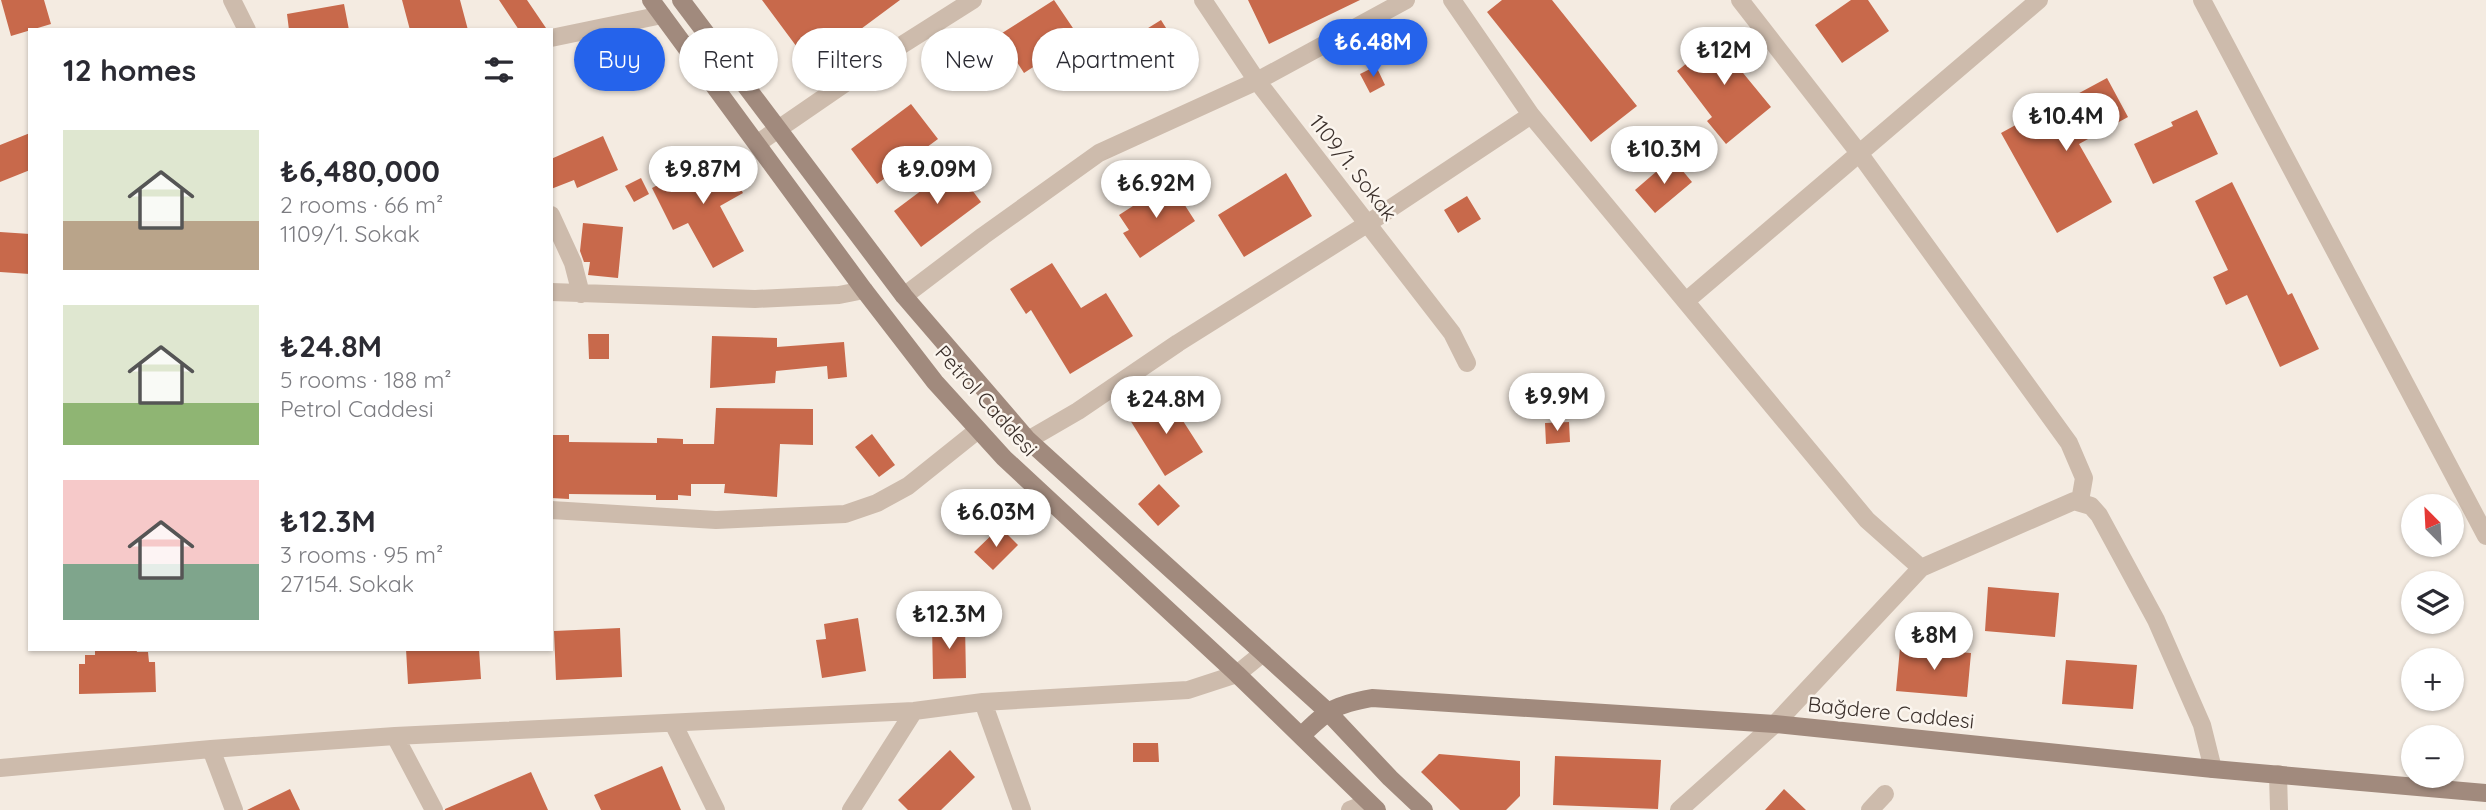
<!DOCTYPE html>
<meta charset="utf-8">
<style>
:root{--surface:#fff;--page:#f7f7f7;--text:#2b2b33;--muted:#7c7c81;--accent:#2563eb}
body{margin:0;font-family:Quicksand,sans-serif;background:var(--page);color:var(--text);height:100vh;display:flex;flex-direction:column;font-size:26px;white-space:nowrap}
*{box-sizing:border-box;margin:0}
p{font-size:23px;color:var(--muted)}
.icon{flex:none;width:38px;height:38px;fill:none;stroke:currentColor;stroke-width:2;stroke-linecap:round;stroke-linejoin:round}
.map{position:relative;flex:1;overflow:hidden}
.side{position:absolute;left:28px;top:28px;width:525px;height:623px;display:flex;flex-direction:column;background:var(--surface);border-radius:0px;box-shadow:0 2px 5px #0004}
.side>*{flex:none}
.top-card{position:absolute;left:574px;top:28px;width:665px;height:63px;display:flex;gap:14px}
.needle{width:46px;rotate:336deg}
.fabs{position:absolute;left:2401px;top:494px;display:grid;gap:14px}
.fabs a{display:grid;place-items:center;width:63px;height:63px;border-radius:50%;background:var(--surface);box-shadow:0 2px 5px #0004;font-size:35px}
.price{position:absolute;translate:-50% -60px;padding:0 16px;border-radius:24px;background:#fff;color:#222;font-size:23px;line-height:46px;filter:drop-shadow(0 2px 4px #0008)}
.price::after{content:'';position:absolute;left:50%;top:42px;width:21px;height:16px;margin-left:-10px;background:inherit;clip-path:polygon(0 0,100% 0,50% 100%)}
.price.current{background:var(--accent);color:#fff}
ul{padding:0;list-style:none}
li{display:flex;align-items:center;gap:21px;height:175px;padding:0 35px}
li span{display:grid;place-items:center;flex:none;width:196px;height:140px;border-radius:0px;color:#555}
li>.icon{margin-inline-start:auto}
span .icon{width:84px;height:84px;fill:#fffc;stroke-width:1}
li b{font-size:30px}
h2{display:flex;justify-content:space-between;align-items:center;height:84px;padding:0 35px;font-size:30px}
.pill{padding:0 24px;border-radius:32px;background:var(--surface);box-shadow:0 2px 5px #0004;font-size:24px;line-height:63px}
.pill.current{background:var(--accent);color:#fff}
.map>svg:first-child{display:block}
.building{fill:#c8694b}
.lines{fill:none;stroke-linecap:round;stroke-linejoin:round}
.minor{stroke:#cdbbac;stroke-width:18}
.secondary{stroke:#a18a7d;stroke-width:18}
.labels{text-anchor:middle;stroke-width:5;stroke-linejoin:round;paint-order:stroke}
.street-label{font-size:21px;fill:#3b302b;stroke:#fbf5ee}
</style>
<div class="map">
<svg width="2486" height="810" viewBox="0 0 2486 810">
<rect width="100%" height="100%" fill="#f4ebe1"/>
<!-- building -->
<path class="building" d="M1 0H44L51 24 11 36Z
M402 0H460L468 30H410Z
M499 0H527L546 28 519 30Z
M762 0H900L811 66Z
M1054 0 1079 37 1024 73 999 35Z
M1248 0H1360L1269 44Z
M1502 0H1552L1637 106 1591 142 1487 12Z
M1851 0H1868L1889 31 1842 63 1815 25Z
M344 4 349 30H289L287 14Z
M1161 20 1185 58 1132 91 1108 53Z
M1730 29 1748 52 1734 62 1771 107 1726 144 1707 121 1712 117 1677 71Z
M1376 66 1385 85 1370 93 1360 74Z
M2107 78 2128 117 2079 144 2112 202 2057 233 2001 133 2056 103 2057 105Z
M911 104 938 139 877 184 851 149Z
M2197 110 2218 154 2153 184 2134 144 2173 126 2171 122Z
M30 133V170L0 182V145Z
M603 136 618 170 577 188 574 180 551 189V159Z
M717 150 743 193 720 206 744 251 713 268 688 223 673 230 652 188 685 171Z
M1672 158 1692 182 1655 213 1635 190Z
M954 166 981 202 921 247 894 211Z
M1286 173 1312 216 1244 257 1218 215Z
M641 178 649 194 634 202 625 186Z
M1170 182 1195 221 1140 258 1123 233 1129 230 1119 215Z
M2232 182 2288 295 2292 293 2319 349 2280 367 2247 295 2226 305 2213 277 2228 270 2195 201Z
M1467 196 1481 219 1458 233 1444 210Z
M583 223 623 227 618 278 588 275 590 262H584L580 251Z
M0 232 30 234V274L0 272Z
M1052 263 1081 308 1106 293 1133 336 1070 374 1031 310 1026 314 1010 289Z
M588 334H609V359H589Z
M712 336 777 338V347L844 342 847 377 828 379 827 366 776 371 775 383 710 388Z
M1167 396 1203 452 1165 476 1130 420Z
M716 408 813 409V445L780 444 777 497 724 493 725 484H691V496L678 495V500H656V495L569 494V499L551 498V435H569V442L657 443V438L683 439V444H714Z
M1569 422 1570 442 1546 444 1545 423Z
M872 434 895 465 879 477 855 447Z
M1159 484 1180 506 1158 526 1138 504Z
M1000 527 1018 545 993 570 974 552Z
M1988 587 2059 593 2055 637 1985 631Z
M858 618 866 671 822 678 816 640 826 639 824 624Z
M932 624H965L966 678 933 679Z
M620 628 622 677 556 680 554 631Z
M1900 648 1971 653 1967 697 1896 691Z
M95 649H136L137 652H148L149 662H155L156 692 79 694V664H85V655H95Z
M406 649H479L481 679 408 684Z
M2066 660 2137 665 2133 709 2062 704Z
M1133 743H1158L1159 762H1133Z
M950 750 975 777 941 810H908L898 800Z
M1439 754 1520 761V796L1506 810H1460L1421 772Z
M1555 756 1661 760 1658 809 1553 805Z
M662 766 681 810H601L594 795Z
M531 772 548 810H445V809Z
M290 789 300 810H247Z
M1784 789 1806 810H1765Z"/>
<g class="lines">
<!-- minor -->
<path class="minor" d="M232 0 247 30
M1203 0 1257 81 1452 333 1467 363
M1452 0 1531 115 1867 520 1921 568
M1740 0 1859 153 2069 443 2084 478 2080 501
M2202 0 2486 536
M551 38 662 15
M758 143 886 55 973 0
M551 215 573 263 581 294
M551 292 755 299 839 295 864 290
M904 296 983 236 1099 153 1257 81 1406 0
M1686 301 2039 0
M1028 440 1078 411 1178 343 1367 224 1531 115
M551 510 716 520 845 514 877 503 908 486 978 430
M983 702 1022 810
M673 723 716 810
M395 736 434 810
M211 749 234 810
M0 768 211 749 395 736 914 711 983 702 1188 690 1237 674 1263 653
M2278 774 2279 810
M851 810 914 711
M1350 810 1368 803
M1679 810 1775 724 1921 568 2074 501 2091 506 2099 515 2156 620 2202 725 2213 769
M1870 810 1885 794"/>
<!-- secondary -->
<path class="secondary" d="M651 0 864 290 935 382 1004 458 1237 674 1377 810
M681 0 904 296 1028 440 1327 711 1390 778 1424 810
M1301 736C1329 709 1334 705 1372 698L1775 724 2213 769 2486 793"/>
</g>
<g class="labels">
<!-- street labels -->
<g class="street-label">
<text transform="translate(1353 168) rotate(52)" y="7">1109/1. Sokak</text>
<text transform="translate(986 401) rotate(48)" y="7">Petrol Caddesi</text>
<text transform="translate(1891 713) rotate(6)" y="7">Bağdere Caddesi</text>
</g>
</g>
</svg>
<div class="fabs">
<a><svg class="needle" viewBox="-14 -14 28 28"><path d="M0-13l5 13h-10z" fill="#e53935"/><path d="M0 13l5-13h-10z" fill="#7c7c81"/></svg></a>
<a><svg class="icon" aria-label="layers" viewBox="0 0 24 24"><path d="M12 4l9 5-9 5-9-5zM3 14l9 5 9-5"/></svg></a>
<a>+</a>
<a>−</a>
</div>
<b class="price current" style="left:1373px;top:79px">₺6.48M</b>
<b class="price" style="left:1724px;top:87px">₺12M</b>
<b class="price" style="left:2066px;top:153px">₺10.4M</b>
<b class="price" style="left:1664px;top:186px">₺10.3M</b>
<b class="price" style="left:703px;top:206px">₺9.87M</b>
<b class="price" style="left:937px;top:206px">₺9.09M</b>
<b class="price" style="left:1156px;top:220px">₺6.92M</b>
<b class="price" style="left:1557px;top:433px">₺9.9M</b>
<b class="price" style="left:1166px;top:436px">₺24.8M</b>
<b class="price" style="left:996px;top:549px">₺6.03M</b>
<b class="price" style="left:949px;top:651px">₺12.3M</b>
<b class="price" style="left:1934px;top:672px">₺8M</b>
<div class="top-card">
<a class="pill current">Buy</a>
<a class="pill">Rent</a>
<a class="pill">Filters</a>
<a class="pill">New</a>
<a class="pill">Apartment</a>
</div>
<section class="side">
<h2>12 homes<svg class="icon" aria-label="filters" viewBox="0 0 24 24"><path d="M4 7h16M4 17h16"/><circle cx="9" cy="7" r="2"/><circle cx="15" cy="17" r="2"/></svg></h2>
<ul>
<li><span style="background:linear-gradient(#dfe7d0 65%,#b9a48a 0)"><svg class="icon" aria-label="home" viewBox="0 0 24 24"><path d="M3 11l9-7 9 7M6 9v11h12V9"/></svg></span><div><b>₺6,480,000</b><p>2 rooms · 66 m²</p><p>1109/1. Sokak</p></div></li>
<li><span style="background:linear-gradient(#dfe7d0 70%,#8fb573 0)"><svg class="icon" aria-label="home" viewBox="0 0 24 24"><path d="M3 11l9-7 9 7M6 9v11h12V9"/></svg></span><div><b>₺24.8M</b><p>5 rooms · 188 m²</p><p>Petrol Caddesi</p></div></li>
<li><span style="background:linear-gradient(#f6c9c9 60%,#7fa58c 0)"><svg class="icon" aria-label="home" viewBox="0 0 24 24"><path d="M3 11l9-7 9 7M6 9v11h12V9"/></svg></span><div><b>₺12.3M</b><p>3 rooms · 95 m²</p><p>27154. Sokak</p></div></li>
</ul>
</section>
</div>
